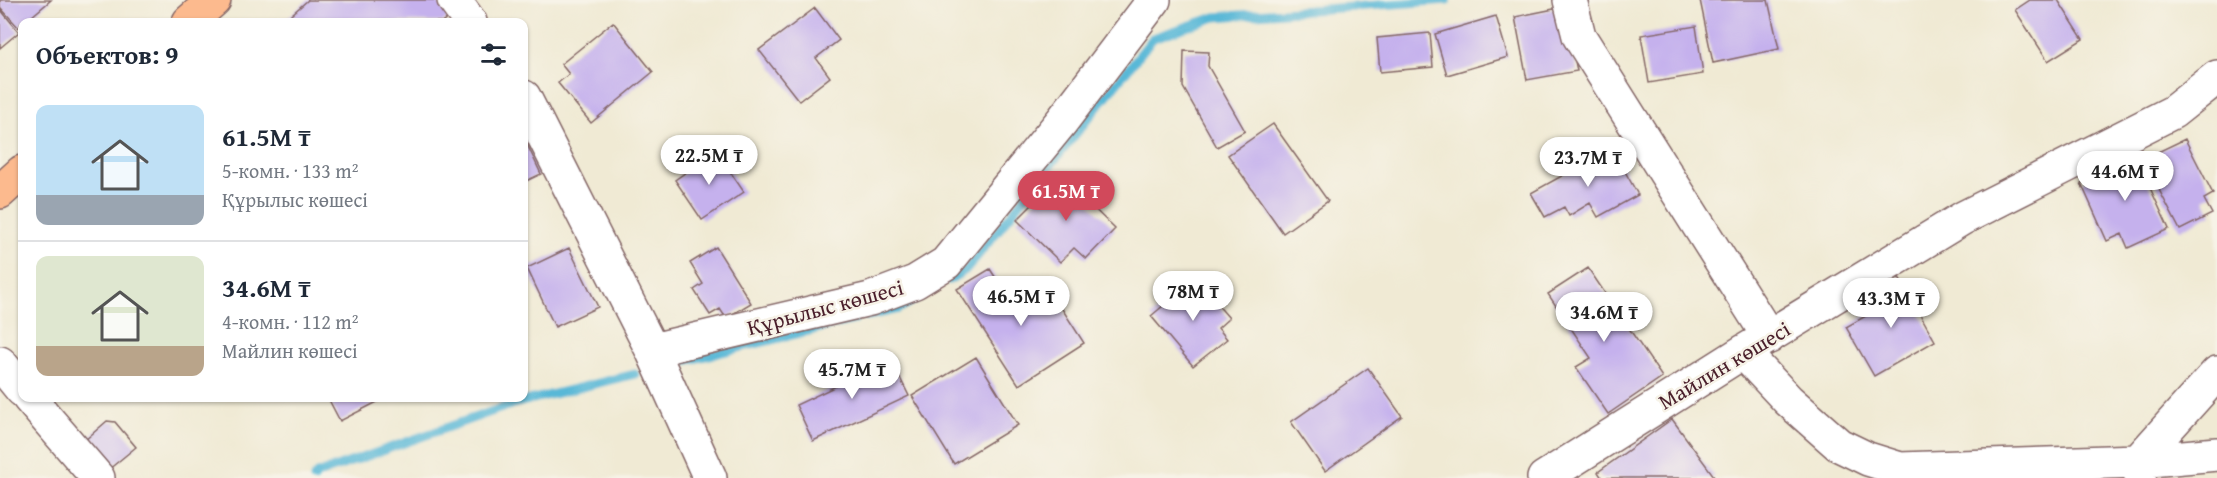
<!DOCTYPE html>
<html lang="ru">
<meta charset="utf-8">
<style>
:root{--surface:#fff;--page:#f2f2f3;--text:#1f2937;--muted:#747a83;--line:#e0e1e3;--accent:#d1495b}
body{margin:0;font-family:"Gentium Book Plus",serif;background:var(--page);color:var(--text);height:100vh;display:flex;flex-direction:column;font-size:22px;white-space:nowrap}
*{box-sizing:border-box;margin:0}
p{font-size:20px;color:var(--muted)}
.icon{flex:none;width:33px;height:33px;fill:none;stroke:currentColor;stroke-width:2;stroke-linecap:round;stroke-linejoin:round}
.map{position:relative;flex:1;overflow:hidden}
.side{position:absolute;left:18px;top:18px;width:510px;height:384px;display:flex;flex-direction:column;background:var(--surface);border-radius:12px;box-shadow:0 2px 4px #0004}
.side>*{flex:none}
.price{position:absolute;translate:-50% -51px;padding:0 14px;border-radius:21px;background:#fff;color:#222;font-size:20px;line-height:39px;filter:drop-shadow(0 2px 3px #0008)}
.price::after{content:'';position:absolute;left:50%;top:36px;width:18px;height:14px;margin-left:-9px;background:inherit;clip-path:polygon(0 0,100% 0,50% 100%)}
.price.current{background:var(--accent);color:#fff}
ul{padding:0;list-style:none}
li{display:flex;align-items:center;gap:18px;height:150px;padding:0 18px}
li+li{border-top:2px solid var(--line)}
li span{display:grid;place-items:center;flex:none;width:168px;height:120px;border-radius:12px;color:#555}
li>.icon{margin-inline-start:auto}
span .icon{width:72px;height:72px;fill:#fffc;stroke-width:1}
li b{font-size:26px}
h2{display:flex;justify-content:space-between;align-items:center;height:72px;padding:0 18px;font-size:26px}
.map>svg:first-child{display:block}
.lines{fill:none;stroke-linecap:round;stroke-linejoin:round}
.stream{stroke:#58b8d7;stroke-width:9}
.building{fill:#c5b1ed}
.minor-casing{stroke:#846666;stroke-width:36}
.highway-casing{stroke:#846666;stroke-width:36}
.minor{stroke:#fff;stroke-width:33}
.highway{stroke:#fcba8e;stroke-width:33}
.labels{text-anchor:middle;stroke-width:5;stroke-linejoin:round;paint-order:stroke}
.street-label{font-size:22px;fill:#4a1f2b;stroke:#f7f3e8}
</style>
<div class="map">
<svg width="2217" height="478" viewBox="0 0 2217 478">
<rect width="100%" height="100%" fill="#f7f3e8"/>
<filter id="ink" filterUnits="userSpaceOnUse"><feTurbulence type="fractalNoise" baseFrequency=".0167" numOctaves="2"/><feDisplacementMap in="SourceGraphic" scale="12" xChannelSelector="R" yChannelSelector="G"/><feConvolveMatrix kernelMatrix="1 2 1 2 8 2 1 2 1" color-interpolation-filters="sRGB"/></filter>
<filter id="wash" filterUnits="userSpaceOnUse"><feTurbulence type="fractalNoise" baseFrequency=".008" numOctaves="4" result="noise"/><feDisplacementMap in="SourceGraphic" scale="24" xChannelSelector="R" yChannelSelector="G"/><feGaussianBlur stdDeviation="1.35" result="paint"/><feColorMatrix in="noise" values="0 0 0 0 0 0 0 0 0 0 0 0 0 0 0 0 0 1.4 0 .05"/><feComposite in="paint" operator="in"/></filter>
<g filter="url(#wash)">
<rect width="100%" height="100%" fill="#f0ead4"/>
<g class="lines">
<!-- stream -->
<path class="stream" d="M949 280 967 269 1153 38 1215 17 1447 0
M867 316 898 309 921 296
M685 361 854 320
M314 478 317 474 513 404 635 374"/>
</g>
<g id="blocks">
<!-- building -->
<path class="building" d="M0 0H51L25 22H22L19 28 0 7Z
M308 0H436L450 16 443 22H283Z
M1700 0H1768L1779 49 1713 63Z
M2030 0H2058L2083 39 2048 61 2015 10Z
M1564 7 1577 71 1527 80 1515 17Z
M815 8 839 40 816 58 830 77 799 101 759 50Z
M0 9 19 32 0 48Z
M1496 16 1508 57 1447 75 1435 34Z
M613 22 653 72 591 123 558 83 569 74 561 64Z
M1696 26 1703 74 1649 83 1641 35Z
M1430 33 1433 67 1380 72 1377 38Z
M1184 51 1209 52 1208 66 1245 131 1217 147 1183 87Z
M1273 124 1328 201 1283 233 1228 155Z
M524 138 541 174 524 182Z
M2185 139 2213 194 2204 199 2212 214 2180 230 2143 159Z
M1612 148 1638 195 1598 217 1590 203 1569 216 1564 207 1545 217 1531 193Z
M716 151 744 192 702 220 675 180Z
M2133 151 2169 229 2128 248 2122 234 2107 241 2081 183 2108 170 2105 164Z
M1061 176 1115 229 1086 259 1074 248 1060 262 1017 220Z
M716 247 751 303 726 318 720 309 710 315 694 290 703 284 690 263Z
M569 248 598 307 555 327 527 268Z
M1588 268 1662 377 1608 414 1576 367 1591 358 1548 294Z
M990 269 1017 311 1050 290 1084 343 1019 385 957 289Z
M1899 277 1935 341 1874 376 1846 327 1882 307 1873 292Z
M1195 279 1229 318 1218 328 1227 339 1193 366 1151 316Z
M976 357 1018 425 954 464 912 396Z
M891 360 909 396 813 441 796 405Z
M1368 368 1402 416 1325 471 1291 422Z
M328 398H385L340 421Z
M1672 419 1714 476 1711 478H1602L1598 472Z
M107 421 115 422 136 447 108 470 84 441Z"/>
</g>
</g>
<g filter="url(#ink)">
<use href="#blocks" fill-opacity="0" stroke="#846666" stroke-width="1.5"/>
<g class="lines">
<defs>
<path id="minor" d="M454 0 470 22
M1570 0 1579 36 1769 337
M524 97 652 350 710 478
M652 350 870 299 915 282 946 263 1062 121 1154 0
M1743 352 1788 400 1839 445 1868 459 1900 469 2138 461 2217 454
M0 363 22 390
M29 398 98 478
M2140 473 2138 461 2217 373
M1544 478 1743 352 1963 218 2173 112 2217 77"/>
<path id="highway" d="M189 22 214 0
M0 192 22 172"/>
</defs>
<!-- minor casing -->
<use href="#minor" class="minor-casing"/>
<!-- highway casing -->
<use href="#highway" class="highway-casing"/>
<!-- minor -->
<use href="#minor" class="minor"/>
<!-- highway -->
<use href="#highway" class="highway"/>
</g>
</g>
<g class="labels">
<!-- street labels -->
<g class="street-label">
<text transform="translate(825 307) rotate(-15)" y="8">Құрылыс көшесі</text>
<text transform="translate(1724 365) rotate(-31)" y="8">Майлин көшесі</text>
</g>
</g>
</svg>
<b class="price" style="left:709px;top:186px">22.5M ₸</b>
<b class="price" style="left:1588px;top:188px">23.7M ₸</b>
<b class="price" style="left:2125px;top:202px">44.6M ₸</b>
<b class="price current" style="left:1066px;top:222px">61.5M ₸</b>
<b class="price" style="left:1193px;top:322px">78M ₸</b>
<b class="price" style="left:1021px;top:327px">46.5M ₸</b>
<b class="price" style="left:1891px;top:329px">43.3M ₸</b>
<b class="price" style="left:1604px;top:343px">34.6M ₸</b>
<b class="price" style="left:852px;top:400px">45.7M ₸</b>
<section class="side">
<h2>Объектов: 9<svg class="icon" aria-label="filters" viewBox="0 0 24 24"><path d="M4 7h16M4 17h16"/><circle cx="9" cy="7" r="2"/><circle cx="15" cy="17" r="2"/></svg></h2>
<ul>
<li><span style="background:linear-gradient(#bfe0f5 75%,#9aa5b1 0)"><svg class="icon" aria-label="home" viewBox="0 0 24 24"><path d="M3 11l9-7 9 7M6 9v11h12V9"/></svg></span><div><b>61.5M ₸</b><p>5-комн. · 133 m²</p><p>Құрылыс көшесі</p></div></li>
<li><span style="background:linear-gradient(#dfe7d0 75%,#b9a48a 0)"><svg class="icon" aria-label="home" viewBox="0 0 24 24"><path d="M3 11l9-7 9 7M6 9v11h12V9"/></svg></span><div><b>34.6M ₸</b><p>4-комн. · 112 m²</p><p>Майлин көшесі</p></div></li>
</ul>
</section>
</div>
